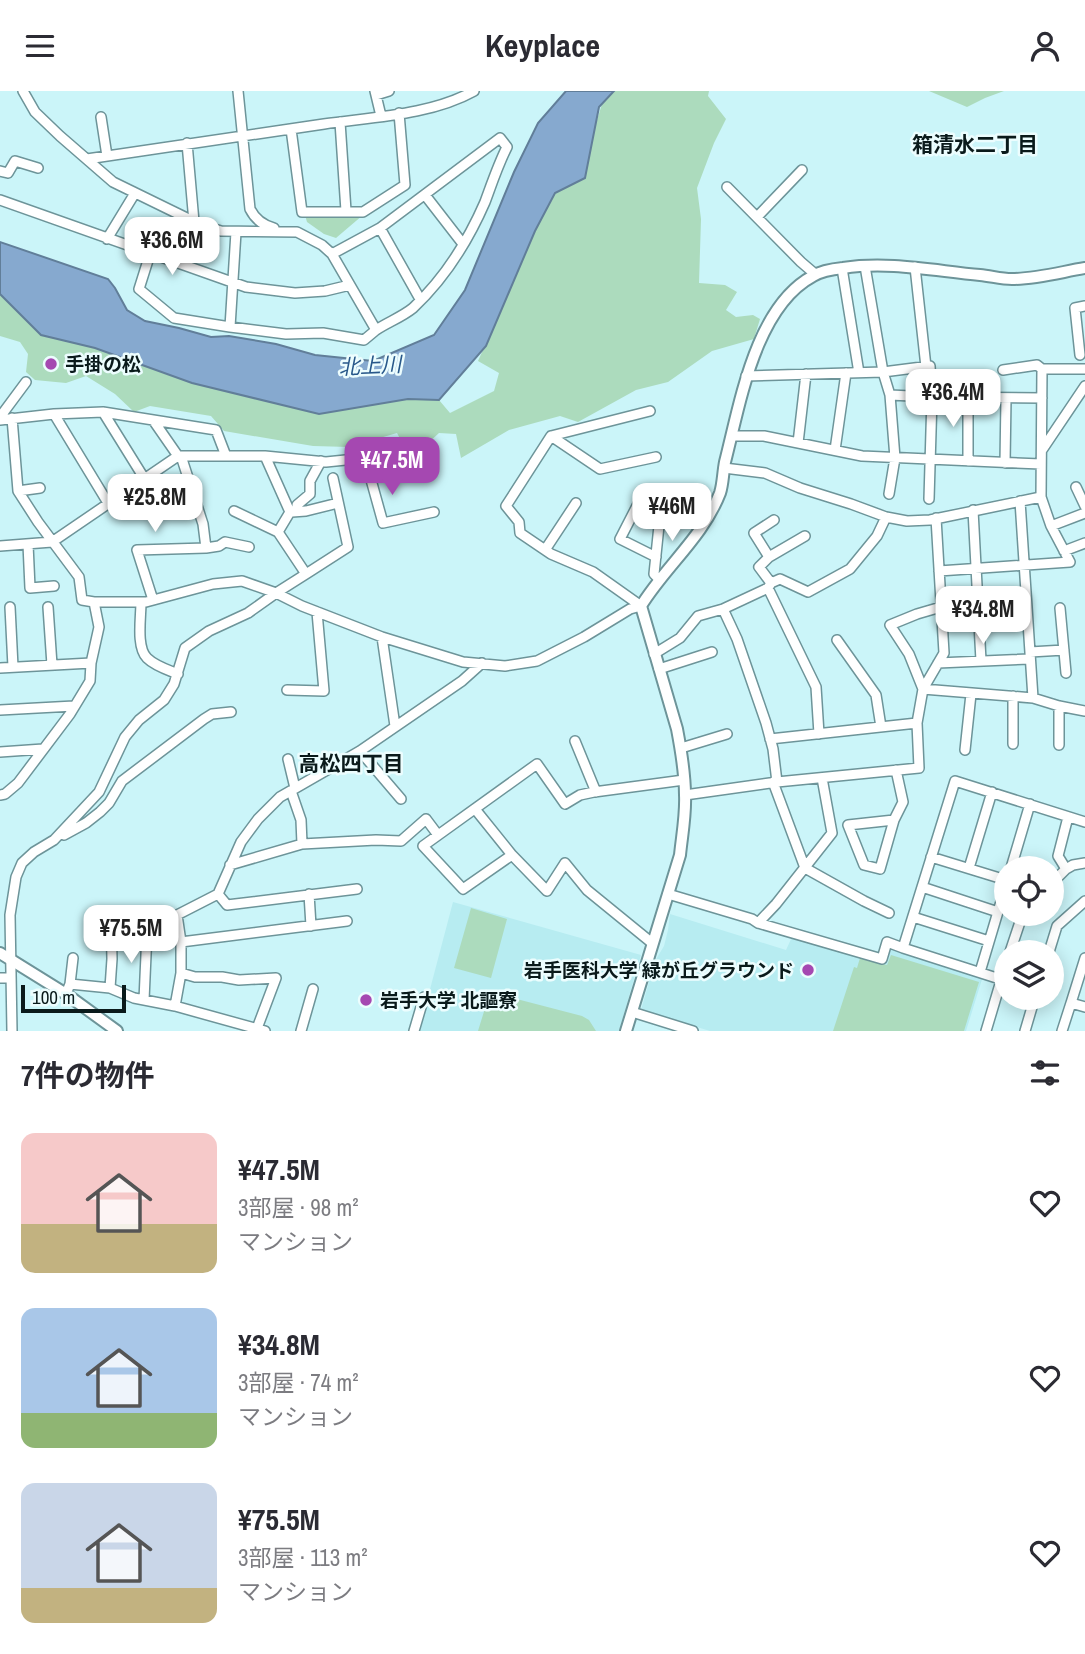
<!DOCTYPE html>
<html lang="ja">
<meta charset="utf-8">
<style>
:root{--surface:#fff;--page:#f2f2f3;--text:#2b2b33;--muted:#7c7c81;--accent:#a548b1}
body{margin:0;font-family:"Archivo Narrow","Noto Sans JP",sans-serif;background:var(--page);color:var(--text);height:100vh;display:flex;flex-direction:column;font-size:26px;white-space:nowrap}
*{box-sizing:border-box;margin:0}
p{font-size:23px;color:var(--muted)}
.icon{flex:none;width:38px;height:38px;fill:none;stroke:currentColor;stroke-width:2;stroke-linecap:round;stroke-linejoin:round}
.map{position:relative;height:940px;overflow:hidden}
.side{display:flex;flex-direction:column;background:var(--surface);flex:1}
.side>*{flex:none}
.buttons{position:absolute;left:994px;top:765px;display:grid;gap:14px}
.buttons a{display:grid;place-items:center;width:70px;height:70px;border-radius:50%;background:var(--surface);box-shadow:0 4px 18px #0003;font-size:35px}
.scale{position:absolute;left:21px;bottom:18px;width:105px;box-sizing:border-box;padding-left:7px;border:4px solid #0a1a1b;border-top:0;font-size:19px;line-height:24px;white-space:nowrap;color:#0a1a1b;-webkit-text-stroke:5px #ecfdfe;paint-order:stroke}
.price{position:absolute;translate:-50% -60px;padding:0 16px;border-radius:14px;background:#fff;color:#222;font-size:23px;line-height:46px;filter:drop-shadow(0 2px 4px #0008)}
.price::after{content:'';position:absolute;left:50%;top:42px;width:21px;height:16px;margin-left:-10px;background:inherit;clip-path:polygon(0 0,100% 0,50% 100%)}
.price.on{background:var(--accent);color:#fff}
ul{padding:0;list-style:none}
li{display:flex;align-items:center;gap:21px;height:175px;padding:0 21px}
li span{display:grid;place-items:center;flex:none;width:196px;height:140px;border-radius:14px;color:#555}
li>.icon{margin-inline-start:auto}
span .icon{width:84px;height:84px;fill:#fffc;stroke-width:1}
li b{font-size:30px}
h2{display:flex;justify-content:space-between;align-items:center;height:84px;padding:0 21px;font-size:30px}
header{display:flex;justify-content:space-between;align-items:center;height:91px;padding:0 21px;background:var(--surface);font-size:32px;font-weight:800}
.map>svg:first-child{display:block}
.built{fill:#b7ecf1}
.green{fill:#acdbbd}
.water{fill:#86a9cf;stroke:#617e99;stroke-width:2}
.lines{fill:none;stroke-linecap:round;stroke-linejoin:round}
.minor-casing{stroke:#6d9499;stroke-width:12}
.tertiary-casing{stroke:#6d9499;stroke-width:14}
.minor{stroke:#fff;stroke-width:9}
.tertiary{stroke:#fff;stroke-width:10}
.poi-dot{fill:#a548b1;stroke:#ecfdfe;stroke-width:2.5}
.labels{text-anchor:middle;stroke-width:5;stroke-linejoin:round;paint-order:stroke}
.poi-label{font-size:19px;font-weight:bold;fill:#0a1a1b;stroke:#ecfdfe;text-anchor:start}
.neighbourhood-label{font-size:21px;font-weight:bold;fill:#0a1a1b;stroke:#ecfdfe}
.water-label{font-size:21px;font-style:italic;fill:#28588a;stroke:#ecfdfe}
</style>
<header><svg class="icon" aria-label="menu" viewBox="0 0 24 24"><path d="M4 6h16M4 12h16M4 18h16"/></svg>Keyplace<svg class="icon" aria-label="person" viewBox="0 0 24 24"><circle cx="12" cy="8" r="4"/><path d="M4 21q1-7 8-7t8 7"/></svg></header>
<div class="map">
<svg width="1085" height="940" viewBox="0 0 1085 940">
<rect width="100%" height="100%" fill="#cbf5f9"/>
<!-- built -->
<path class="built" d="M453 811 641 864 619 940H419Z
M670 823 786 859 792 846 885 873 889 858 891 857 983 885 966 940H710L641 919 655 870 664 855 668 839Z"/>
<!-- green -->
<path class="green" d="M613 0H709L708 5 726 28 714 52 697 97 701 128 699 192 725 194 737 201 726 219 736 226 753 224 760 228 754 248 712 260 668 291 636 299 578 331 560 325 509 339 461 367 456 343 439 342 425 355 406 359 397 342 349 356 313 355 224 340 211 325 150 315 134 321 115 303 86 285 66 292 35 289 26 281 28 263 20 251 0 245V203L41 244 95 257 192 292 319 323 408 308 439 309 450 322 494 300 499 282 478 270 514 190 535 140 555 102 585 87 593 42 602 13Z
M929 0H1004L985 7 967 16Z
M305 124H363L336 147 324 143 307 131Z
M471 817 507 828 491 887 454 877Z
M891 864 979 891 964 940H833L854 876 857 877 860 867 887 874Z
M490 901 582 925 589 929 596 940H478Z"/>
<!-- water -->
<path class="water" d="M566 0H614L599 16 585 87 555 102 535 140 486 255 439 309 408 308 319 323 192 292 95 257 41 244 0 203V151L108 188 115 197 127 219 145 230 179 237 211 246 229 245 276 253 315 264 373 270 434 244 465 199 514 81 538 32Z"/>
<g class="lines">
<defs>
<path id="minor" d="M23 0 35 21 60 45 113 91 201 134 221 140 297 141 322 154 332 163 376 239C388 231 402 226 413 217 444 188 468 150 485 111 492 92 498 74 507 56L500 47 380 137 332 163
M238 0 250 118C255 128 262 134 274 137
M375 0 381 25
M376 4 389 0
M101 26 107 65
M340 31 346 120
M291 38 302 121H363L405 94 399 22
M187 52 194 131
M87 68C166 56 245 44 324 33 373 26 431 24 474 0
M0 80 8 82 15 70 38 77
M727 96 801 171 815 183
M425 104 463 153
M0 109 246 196 295 202 325 200 350 194
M757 126 802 79
M380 137 420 208
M236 141 230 236 286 243 323 242 364 249 376 239
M107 148 135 102
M150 163 139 198 174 227 230 236
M865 175 883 281 890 304 932 306 929 408
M915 176 926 276
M842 177 859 282
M1080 264 1075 217 1085 215
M1003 279 1037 274 1042 278
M746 285 883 281 930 275 932 306 1042 307
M103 321 144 387
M54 323 108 412
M0 326 26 291
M12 327 18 400 38 431 79 486 82 509 94 511H146L213 493 242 490 276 502 302 515 382 546 463 571 505 575 537 570 584 546 630 518 641 515
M0 329 54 323 103 321 216 339 226 365
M153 329 178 365
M551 345 600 378 656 366
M732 345H764L862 365 1041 373
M798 352 806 283
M835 359 846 282
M1042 359 1085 295
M181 365 203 433 206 457
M365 367 383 432 434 421
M968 370V306
M1005 372 1006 307
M724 377 765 382 800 397 851 413 886 426 907 430 930 429 1041 406
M1076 396 1085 415
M18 400 40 397
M889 403 895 367 890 304
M1020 410 1033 607
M639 411 620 448 656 466
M973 419 981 570
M234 420 278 441
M297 420V414L310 403V390L321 370
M292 421 306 420 338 412
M1051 435 1041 406 1042 278H1085
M28 453 30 497 54 495
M0 455 52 451 178 365H265L326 371 365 367 407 366
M545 459 576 412
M1064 460 1085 452
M769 466 805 445
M939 480 1070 471 1051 435 1085 422
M306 483 348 456 333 387
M659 488 654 483 660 425
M771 492 759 476 769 466 754 442 774 429
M768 497 816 596 819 643
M153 509 137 459 206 457 219 455 225 451 249 456
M141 511C141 527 136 556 147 567 155 575 168 579 178 583
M641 515 593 481 551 463 520 442 519 431 506 415 551 345 650 320
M10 516 13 576
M48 516 52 574
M1060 517 1066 582
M723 518 737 548 766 632 773 658 777 691
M382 546 395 635
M837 549 876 604 881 636
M1030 561 1064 559
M654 563 680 547 698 525 723 518 768 497 771 492 780 488 808 501 850 478 877 445 886 426
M938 572 1030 568
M0 577 91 572
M659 578 712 561
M923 598 1033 607 1059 615 1085 620
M923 598 909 563 890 534 917 523 941 516
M287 599 324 600 317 521
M1013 605V653
M1059 615V654
M0 619 74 615
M770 648 917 632
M575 650 596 701
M681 657 727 643
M965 659 971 603
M360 660 401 708
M0 661 43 658
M288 668 295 697
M773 691 805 777 864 810 889 822
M291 700 301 729 302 753
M0 704 5 703 18 692 70 623 90 590 91 572 99 536 94 511
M685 704 777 691 919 677 917 632 923 598 944 562 936 427
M475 718 512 764
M894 729 848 734 864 774 880 778 894 729 903 711 896 679
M64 744 86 732 100 721 109 712 122 690 204 628 212 623 231 621
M931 766 1006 789
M230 774 302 753 376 749 401 750 426 728 438 744
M969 777 992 701
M1011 777 1030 713
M1066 778 1073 774 1085 772
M1052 792 1066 778 1058 765 1068 726
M922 796 998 821
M218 803 227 814 357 798
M309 803 311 835
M668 803 752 828 758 832 776 813 832 742 822 687
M913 826 989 850
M758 832 882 868 887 851 903 857 955 690 1085 731
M181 851 347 830
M652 852 587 799 565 772 547 800 512 764 463 798 423 755 537 673 565 713 580 704 594 701 684 689
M903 857 1006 890
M1010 861 1023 822
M1049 861 1057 835 1085 810
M980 881 1006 794
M181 882 195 886H222L239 889 276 887 256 940
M0 887H11
M70 893 73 867
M110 897 112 868 111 825
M66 903 70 893 110 897 134 907 175 915 181 882V851L177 824 218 803 241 751 258 728 280 706 360 660 462 590 482 572
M144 909 147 841
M1071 912 1085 867
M175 915 265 940
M632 921 693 940
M12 940 10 824 16 786 22 772 34 761 54 749 99 701 125 646 139 629 164 609 174 593 185 557 209 540 248 522 276 502 306 483 278 441 290 421 265 365
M301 940 313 898
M414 940 424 906
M986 940 1006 873
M1025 940 1035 906
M1062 940 1071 912 1085 916"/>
<path id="tertiary" d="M0 862 66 903 117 940
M626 940 680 764C682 744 686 724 685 704 685 682 681 659 677 638L641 515C665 476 703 446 720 402 723 393 723 381 725 371 740 313 755 216 813 185 821 180 833 178 843 177 889 170 935 180 980 184 991 185 1001 188 1012 188 1036 188 1061 181 1085 177"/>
</defs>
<!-- minor casing -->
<use href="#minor" class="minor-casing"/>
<!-- tertiary casing -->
<use href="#tertiary" class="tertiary-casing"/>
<!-- minor -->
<use href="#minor" class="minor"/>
<!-- tertiary -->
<use href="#tertiary" class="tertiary"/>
</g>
<!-- markers -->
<g class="poi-dot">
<circle cx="51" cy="273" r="7"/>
<circle cx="808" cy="879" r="7"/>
<circle cx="366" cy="909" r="7"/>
</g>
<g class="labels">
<!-- poi labels -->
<g class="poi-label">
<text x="65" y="280">手掛の松</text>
<text x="794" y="886" text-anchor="end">岩手医科大学 緑が丘グラウンド</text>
<text x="380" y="916">岩手大学 北謳寮</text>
</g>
<!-- neighbourhood labels -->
<g class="neighbourhood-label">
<text x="975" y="61">箱清水二丁目</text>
<text x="351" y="680">高松四丁目</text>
</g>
<!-- water labels -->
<g class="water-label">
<text transform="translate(370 275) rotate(-3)" y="7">北上川</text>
</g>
</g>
</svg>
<div class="buttons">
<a><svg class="icon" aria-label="locate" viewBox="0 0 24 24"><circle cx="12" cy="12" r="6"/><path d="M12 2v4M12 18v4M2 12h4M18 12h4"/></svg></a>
<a><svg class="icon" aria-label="layers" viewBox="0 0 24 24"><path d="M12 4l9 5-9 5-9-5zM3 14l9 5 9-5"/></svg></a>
</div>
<div class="scale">100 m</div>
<b class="price" style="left:172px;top:186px">¥36.6M</b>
<b class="price" style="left:953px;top:338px">¥36.4M</b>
<b class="price on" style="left:392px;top:406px">¥47.5M</b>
<b class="price" style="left:155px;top:443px">¥25.8M</b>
<b class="price" style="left:672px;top:452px">¥46M</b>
<b class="price" style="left:983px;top:555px">¥34.8M</b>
<b class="price" style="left:131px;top:874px">¥75.5M</b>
</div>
<section class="side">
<h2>7件の物件<svg class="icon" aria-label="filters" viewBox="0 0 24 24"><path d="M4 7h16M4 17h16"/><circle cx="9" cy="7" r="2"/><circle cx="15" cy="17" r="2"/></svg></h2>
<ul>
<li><span style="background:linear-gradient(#f6c9c9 65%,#c2b280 0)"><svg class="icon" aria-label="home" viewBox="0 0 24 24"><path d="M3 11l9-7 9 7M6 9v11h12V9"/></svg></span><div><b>¥47.5M</b><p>3部屋 · 98 m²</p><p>マンション</p></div><svg class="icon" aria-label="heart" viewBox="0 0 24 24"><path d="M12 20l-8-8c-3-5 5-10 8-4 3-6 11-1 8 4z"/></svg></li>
<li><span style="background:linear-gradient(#a9c7e8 75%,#8fb573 0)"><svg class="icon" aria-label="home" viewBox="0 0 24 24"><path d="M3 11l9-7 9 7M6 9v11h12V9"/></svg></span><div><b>¥34.8M</b><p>3部屋 · 74 m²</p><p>マンション</p></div><svg class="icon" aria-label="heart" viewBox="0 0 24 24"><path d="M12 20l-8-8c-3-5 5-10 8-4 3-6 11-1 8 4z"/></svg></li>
<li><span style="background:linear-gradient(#c9d6e8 75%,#c2b280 0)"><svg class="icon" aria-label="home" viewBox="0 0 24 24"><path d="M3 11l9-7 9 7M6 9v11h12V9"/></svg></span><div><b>¥75.5M</b><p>3部屋 · 113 m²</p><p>マンション</p></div><svg class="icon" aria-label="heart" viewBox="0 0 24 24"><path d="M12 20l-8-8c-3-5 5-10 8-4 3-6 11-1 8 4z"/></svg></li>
</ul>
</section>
